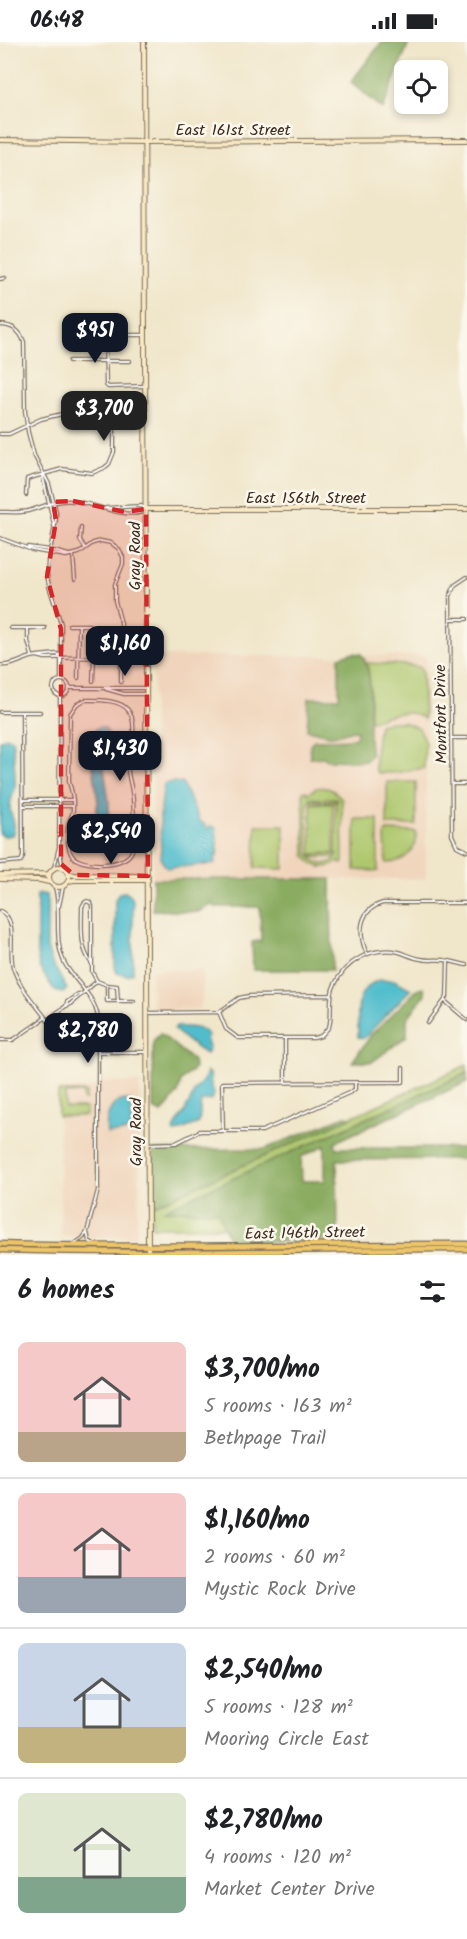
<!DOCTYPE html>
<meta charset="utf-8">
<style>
:root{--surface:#fff;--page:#f2f2f2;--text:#202124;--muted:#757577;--line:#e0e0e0;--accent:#111827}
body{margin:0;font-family:Kalam,sans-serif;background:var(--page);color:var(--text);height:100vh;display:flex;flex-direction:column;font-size:22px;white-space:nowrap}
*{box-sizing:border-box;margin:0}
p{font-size:20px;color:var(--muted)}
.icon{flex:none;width:33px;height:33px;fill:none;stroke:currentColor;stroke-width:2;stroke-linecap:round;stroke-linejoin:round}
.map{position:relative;height:1213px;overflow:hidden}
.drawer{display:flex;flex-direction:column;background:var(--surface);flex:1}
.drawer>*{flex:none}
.fabs{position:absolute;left:394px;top:18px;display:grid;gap:12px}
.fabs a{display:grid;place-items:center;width:54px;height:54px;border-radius:9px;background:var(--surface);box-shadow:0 3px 9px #0003;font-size:30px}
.price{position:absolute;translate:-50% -51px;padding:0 14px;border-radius:12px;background:var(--accent);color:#fff;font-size:20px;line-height:39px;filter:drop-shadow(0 2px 3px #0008)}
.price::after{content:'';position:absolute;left:50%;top:36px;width:18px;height:14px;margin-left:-9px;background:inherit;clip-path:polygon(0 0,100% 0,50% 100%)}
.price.active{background:#222;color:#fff}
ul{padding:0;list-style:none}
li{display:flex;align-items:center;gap:18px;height:150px;padding:0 18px}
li+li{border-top:2px solid var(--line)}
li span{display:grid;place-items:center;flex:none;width:168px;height:120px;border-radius:9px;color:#555}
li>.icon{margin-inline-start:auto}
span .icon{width:72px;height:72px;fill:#fffc;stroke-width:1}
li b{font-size:26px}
h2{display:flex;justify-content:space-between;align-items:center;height:72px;padding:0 18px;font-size:26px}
.status{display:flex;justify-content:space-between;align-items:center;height:42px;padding:0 30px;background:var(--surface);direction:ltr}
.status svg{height:16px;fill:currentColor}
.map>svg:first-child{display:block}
.built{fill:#f0d5bc}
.green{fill:#aec76d;stroke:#747846;stroke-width:1.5;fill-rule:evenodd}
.forest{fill:#8aac60;stroke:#626b3f;stroke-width:1.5;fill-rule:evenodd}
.water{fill:#51bdcc;stroke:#467475;stroke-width:1.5}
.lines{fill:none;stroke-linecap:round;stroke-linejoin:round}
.street-casing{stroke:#7a6c5a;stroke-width:4.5}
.secondary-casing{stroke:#7a6c5a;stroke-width:6}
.primary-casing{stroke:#7a6c5a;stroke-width:7}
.street{stroke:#fff;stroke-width:2}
.secondary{stroke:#f8e8c3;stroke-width:4}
.primary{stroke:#edc569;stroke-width:4.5}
.marked{fill:#d62828;fill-opacity:0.2;stroke:#d62828;stroke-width:4.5;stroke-dasharray:12 8;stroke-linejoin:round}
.labels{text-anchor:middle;stroke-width:5;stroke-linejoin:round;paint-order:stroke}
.street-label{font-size:16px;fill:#3b2a1e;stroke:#fbf7ec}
</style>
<div class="status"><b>06:48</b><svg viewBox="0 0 49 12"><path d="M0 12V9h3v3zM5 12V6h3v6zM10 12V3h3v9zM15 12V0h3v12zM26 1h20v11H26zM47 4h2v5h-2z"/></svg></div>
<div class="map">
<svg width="467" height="1213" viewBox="0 0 467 1213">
<rect width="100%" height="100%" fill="#fbf7ec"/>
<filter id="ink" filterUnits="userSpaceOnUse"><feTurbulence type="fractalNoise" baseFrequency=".0167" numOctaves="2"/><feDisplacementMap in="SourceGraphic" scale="12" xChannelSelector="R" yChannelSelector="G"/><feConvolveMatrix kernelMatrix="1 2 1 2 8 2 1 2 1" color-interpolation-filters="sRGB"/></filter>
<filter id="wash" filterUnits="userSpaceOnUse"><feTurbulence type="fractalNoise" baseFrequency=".008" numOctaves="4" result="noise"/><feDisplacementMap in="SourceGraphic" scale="24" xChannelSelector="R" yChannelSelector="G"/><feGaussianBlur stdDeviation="1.35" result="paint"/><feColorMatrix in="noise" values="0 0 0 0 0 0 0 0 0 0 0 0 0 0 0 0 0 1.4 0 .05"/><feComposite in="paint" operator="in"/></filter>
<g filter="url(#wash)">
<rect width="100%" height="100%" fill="#f0e6ca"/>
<!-- built -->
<path class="built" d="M153 614H426V837H153Z
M151 928H203L202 959 200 967 156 968 152 966Z
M104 1040 140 1041 139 1147 136 1195 61 1194 58 1048 91 1046Z"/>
<!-- green -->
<path class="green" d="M367 621 407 623 419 625 422 630 424 677C409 664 387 674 370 679V640Z
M389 680H403L419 686 425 701 424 726 393 731H378L375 727V713L379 682Z
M387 740H416V783H387Z
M316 746C328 744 336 748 342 758L343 822H340L339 819C327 829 313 827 305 813L303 749H307L308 752ZM310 756 322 757 321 759 311 757V760H336L335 757 325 759V756H336L338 759 336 760V811L338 812C332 823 321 825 311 816L336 815V812L312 813 311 816 308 811 307 765Z
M333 761 334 811 311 812V762Z
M355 777H378V829L355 828Z
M256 783H284V827L255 826Z
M387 789 416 790C418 808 404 821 386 821L385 791Z
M467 1023V1031L164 1168H218L225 1185H152V1164Z
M58 1050H86V1058H83V1051L65 1052V1066H86V1074H58Z"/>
<!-- forest -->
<path class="forest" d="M382 0H409L383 67 351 40Z
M351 611 361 612C378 635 364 685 371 712L365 719 326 718 324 715 310 716V703L314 698C329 697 343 699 356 696L357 689 353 688 333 694 307 688 309 656H339V615Z
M153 837H331L332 928H253L252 900 261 899 260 865H215L213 862 198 870 153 868Z
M424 946 425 952 407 977V994L372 1020H352L372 992 418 947Z
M160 991 193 1019 194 1027 181 1039 178 1051 162 1071 153 1067V1000Z
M467 1031V1040L335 1100 336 1106H467V1117L337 1118 338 1198 230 1201 218 1169 163 1168ZM325 1103V1139H302L301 1115Z
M345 1074 352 1075 152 1164 153 1108 265 1107Z"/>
<!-- water -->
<path class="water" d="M99 685 105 686 108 691 104 727 109 760V793L107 797H95L92 792 98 760 93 724 95 688Z
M7 695 12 697C13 701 16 740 15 746 13 752 10 759 10 765 10 775 18 782 12 793L5 794 0 792V698Z
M173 740 182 741 200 780 203 781 208 787 211 784 216 786 218 809 214 822 167 826 161 818 160 774 164 742Z
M125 850 130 853 133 859V931L127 933 117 931 115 925V858L119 851Z
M41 852 46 853 47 860V905L51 919 67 947 63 951 55 949 40 927 37 913V853Z
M379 938H394L411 947 364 996 358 995C359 971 352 949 379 938Z
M176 985C187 985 201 984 208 993L206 996 209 1006 206 1012C195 1005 183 996 174 987Z
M207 1030 210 1032 211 1045 214 1051 213 1055 210 1058 201 1059 199 1081 174 1091C174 1081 185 1073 187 1064 192 1059 192 1053 196 1047 201 1041 205 1038 207 1030Z
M125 1058 130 1059 131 1061 132 1089 107 1092C105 1077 108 1061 125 1058Z"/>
</g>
<g filter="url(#ink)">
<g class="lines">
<defs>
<path id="street" d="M0 237 5 236
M0 283C12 283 20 288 24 300L25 369 28 390 34 413 49 442 56 470V478L48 519 47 532 49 544 61 582V638
M69 293H144
M105 293 106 343 108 345 145 344
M69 319H130
M0 392H9L41 377 66 371H97L105 373 111 379 114 386V410L109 422 104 426 92 431 62 427 30 436 27 437 26 453
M43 435C46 451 51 467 54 484
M106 466 141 464 145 466
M0 470C9 470 19 471 28 469 43 465 57 457 73 459 93 461 129 479 146 468
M81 486 80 498 85 506
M0 496 32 508 66 514 79 511 93 501 101 499 111 501 119 507 123 515V522L115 542V559L121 581V640
M28 505 50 508 69 513
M73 513 75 537
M467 535 455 543 450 554 452 793 457 804 467 809
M451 577H467
M69 583H89
M11 586H45
M28 586V599L32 614
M61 614 57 612 37 614 45 616 120 615
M0 623C14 625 24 615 37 614
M78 636 79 583
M53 646a8 8 0 1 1 16 0a8 8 0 1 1-16 0Z
M93 639 94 615
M69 646H147
M106 647 124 652H145
M85 658C98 658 119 657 128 668 140 682 128 711 128 727 128 735 131 742 132 750 134 760 135 800 132 809 126 826 78 826 71 812 67 804 67 788 69 780 71 775 73 772 73 767 74 757 72 749 69 740L70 672 77 662Z
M0 670H22L23 815 21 819 0 821
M22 670H40
M452 696H467
M452 742H467
M23 758H73
M23 764H73
M60 811 63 826
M54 826 59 805 60 654
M55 845C62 869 53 896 64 920 74 940 95 953 98 976V1148L87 1190 83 1196 74 1202
M59 864 63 845
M0 869C19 877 8 908 13 925 19 945 33 959 45 975 52 984 58 993 65 1001L98 1002
M367 912C358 892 358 868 383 861H467
M92 922C79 905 82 886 82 865L84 861 87 859 91 861 92 864V930L97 939
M97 939 107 943V959H134
M107 943 117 944 118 959
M445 959 467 978
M66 964 67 960 78 952H81
M219 970 226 987 238 996H314L321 994 329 985C333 972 328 956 334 944 345 919 372 904 399 910 406 912 413 916 421 917 429 919 437 917 444 918 452 919 460 922 467 923
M148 971 219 970 239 956 249 954 331 953
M47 978 66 964 69 963 96 940
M428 981 447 955 448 919
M285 997V1041
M0 998H13L45 976
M98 1010H146
M223 1089 222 1041 403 1040V1026
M147 1102 176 1101 200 1089H262L351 1050 355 1047V1042
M87 1190 89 1199 94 1202"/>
<path id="secondary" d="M144 0 148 1213
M0 98 144 100 467 98
M146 467H467
M49 835a10 10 0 1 1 20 0a10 10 0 1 1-20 0Z
M68 831 74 833 148 834
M0 833 49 832
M0 837 40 838 49 840
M68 839 74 838H148"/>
<path id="primary" d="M0 1202C156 1207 311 1201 467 1202
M0 1208C156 1213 311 1207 467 1207"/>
</defs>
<!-- street casing -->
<use href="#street" class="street-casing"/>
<!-- secondary casing -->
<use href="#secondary" class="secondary-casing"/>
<!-- primary casing -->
<use href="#primary" class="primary-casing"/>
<!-- street -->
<use href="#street" class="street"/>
<!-- secondary -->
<use href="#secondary" class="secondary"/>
<!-- primary -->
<use href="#primary" class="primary"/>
</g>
</g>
<!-- marked area -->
<path class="marked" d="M73 459 125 470 146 467 148 834 74 833 61 822V587L47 535 56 478 53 460Z"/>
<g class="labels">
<!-- street labels -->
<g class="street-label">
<text x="233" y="93">East 161st Street</text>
<text x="306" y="461">East 156th Street</text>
<text transform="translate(134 514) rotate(-90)" y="6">Gray Road</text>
<text transform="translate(440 672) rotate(-91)" y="6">Montfort Drive</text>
<text transform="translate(135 1090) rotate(-90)" y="6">Gray Road</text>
<text transform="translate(305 1190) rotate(-1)" y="6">East 146th Street</text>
</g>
</g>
</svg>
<div class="fabs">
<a><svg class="icon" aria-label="locate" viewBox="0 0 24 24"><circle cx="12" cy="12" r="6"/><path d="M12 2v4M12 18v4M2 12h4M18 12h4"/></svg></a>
</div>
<b class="price" style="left:95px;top:322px">$951</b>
<b class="price active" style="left:104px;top:400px">$3,700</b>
<b class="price" style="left:125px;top:635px">$1,160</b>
<b class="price" style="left:120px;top:740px">$1,430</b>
<b class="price" style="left:111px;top:823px">$2,540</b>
<b class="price" style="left:88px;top:1022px">$2,780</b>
</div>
<section class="drawer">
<h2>6 homes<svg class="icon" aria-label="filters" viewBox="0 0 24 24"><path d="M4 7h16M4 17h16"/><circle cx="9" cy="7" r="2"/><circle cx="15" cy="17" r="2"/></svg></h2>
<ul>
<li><span style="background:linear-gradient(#f6c9c9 75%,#b9a48a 0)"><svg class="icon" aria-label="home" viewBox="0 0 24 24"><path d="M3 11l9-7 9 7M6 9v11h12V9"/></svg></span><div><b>$3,700/mo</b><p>5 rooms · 163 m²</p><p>Bethpage Trail</p></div></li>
<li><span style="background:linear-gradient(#f6c9c9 70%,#9aa5b1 0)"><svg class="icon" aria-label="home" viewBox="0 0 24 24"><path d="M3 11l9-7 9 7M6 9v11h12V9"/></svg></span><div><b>$1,160/mo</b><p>2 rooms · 60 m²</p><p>Mystic Rock Drive</p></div></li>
<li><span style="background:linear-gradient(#c9d6e8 70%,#c2b280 0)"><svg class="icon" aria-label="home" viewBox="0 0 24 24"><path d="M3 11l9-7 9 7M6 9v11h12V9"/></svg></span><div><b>$2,540/mo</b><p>5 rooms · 128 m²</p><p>Mooring Circle East</p></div></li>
<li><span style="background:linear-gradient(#dfe7d0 70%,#7fa58c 0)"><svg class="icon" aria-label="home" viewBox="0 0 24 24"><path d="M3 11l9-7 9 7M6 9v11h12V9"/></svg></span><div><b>$2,780/mo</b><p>4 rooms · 120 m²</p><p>Market Center Drive</p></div></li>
</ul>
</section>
